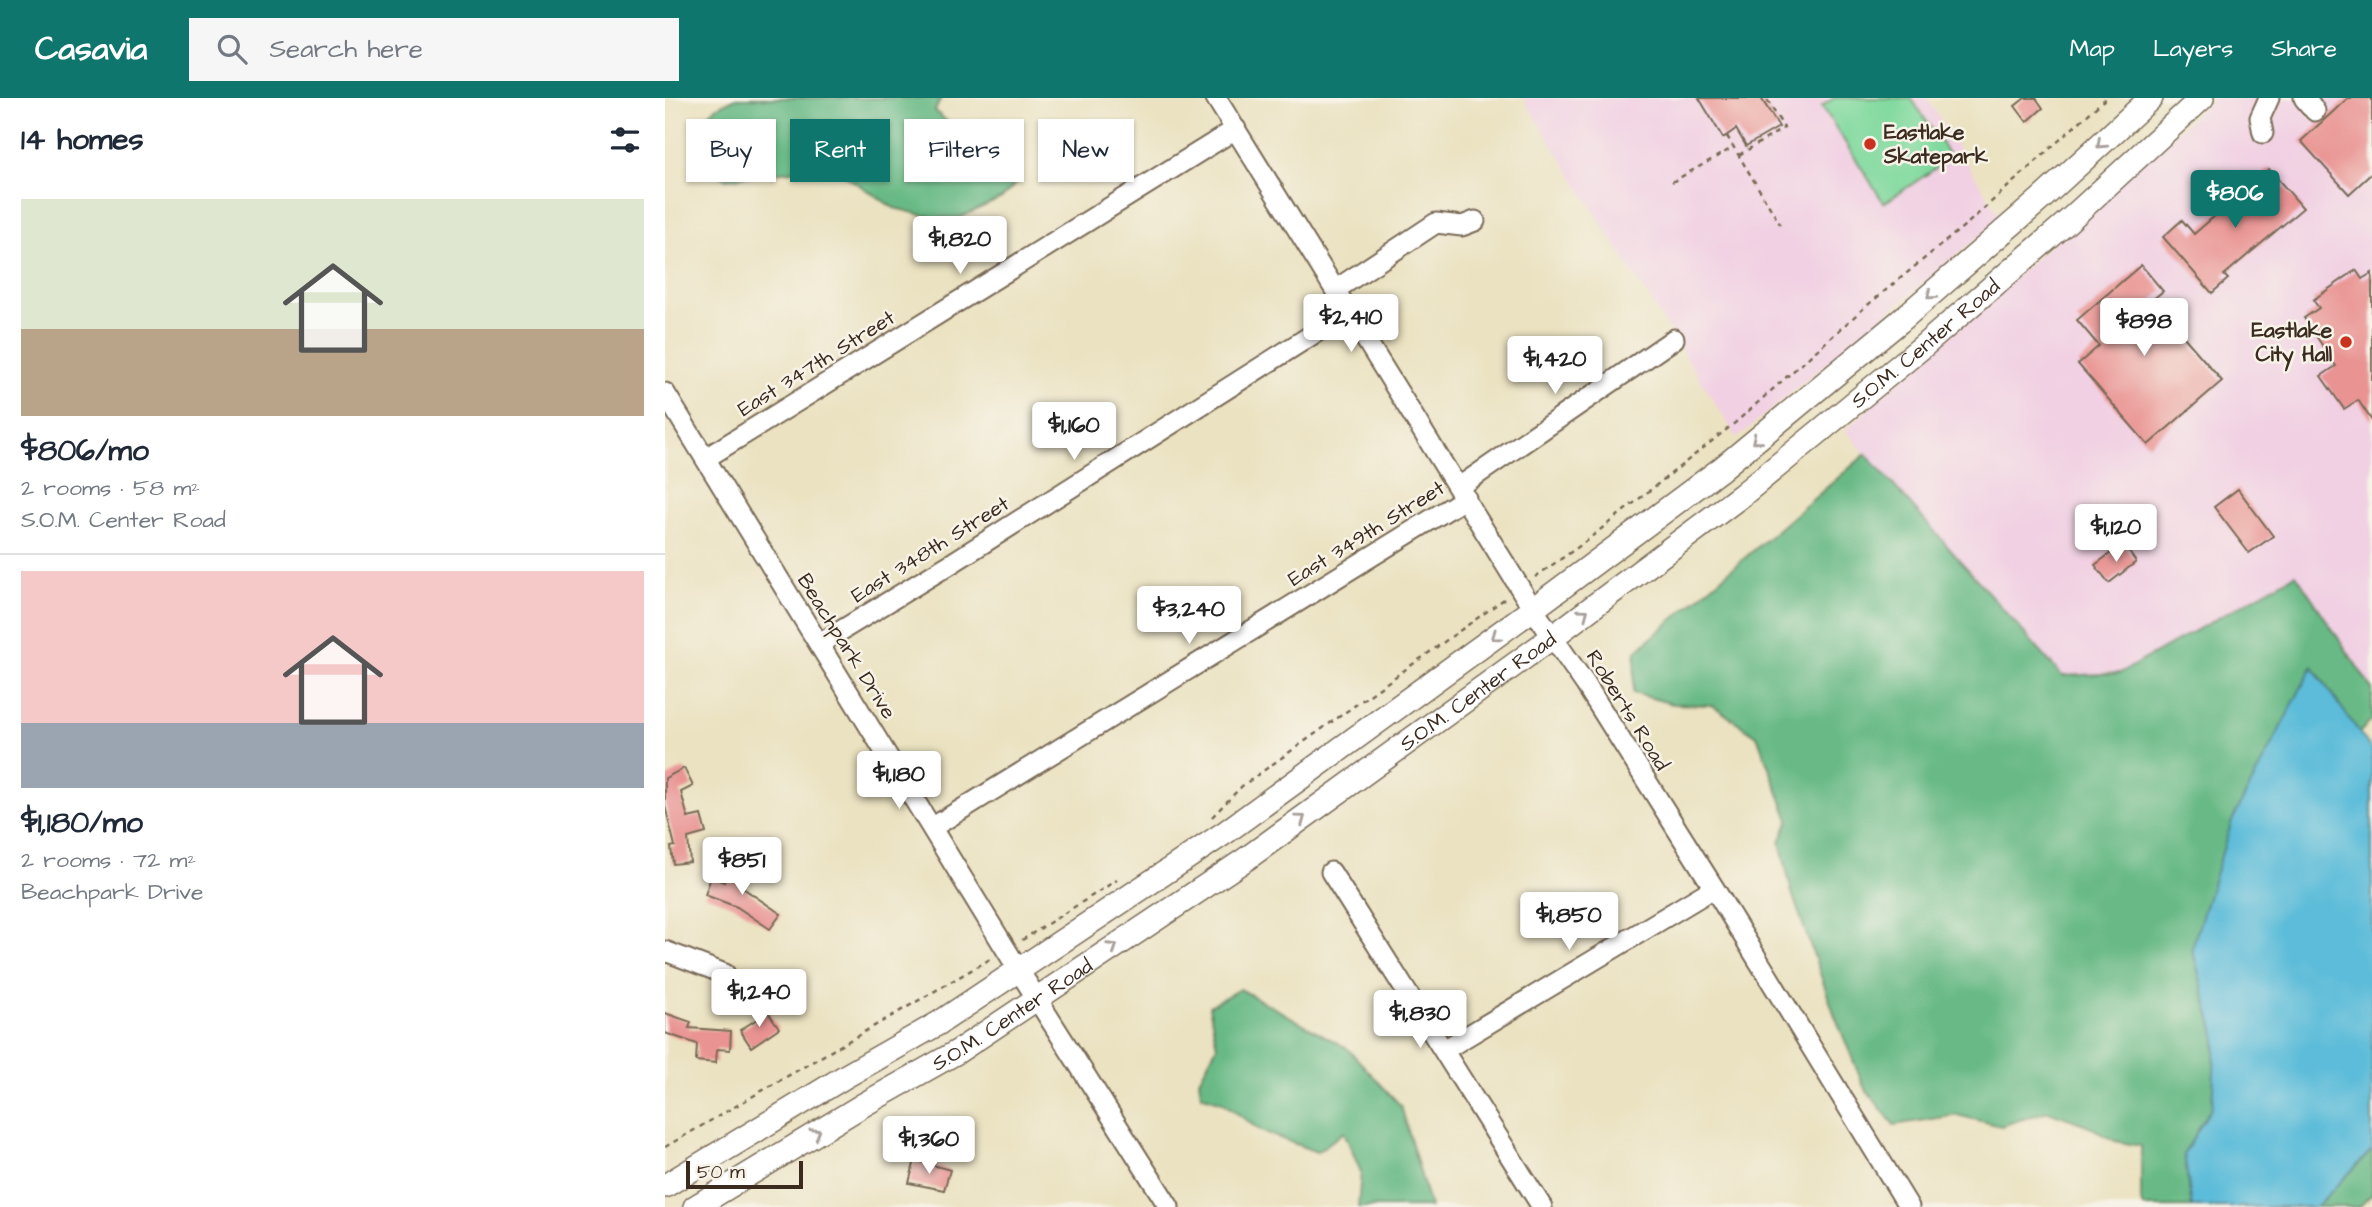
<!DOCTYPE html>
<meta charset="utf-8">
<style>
:root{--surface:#fff;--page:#f6f6f7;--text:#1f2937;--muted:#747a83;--line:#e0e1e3;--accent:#0f766e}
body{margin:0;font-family:"Architects Daughter",sans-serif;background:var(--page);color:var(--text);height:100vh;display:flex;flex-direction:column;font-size:26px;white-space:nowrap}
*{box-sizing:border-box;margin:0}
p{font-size:23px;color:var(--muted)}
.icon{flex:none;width:38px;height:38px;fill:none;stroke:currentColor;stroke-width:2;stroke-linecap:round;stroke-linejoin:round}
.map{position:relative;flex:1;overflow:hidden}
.panel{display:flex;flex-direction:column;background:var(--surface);width:665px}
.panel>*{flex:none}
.top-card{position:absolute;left:21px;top:21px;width:665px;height:63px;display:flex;gap:14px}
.scale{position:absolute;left:21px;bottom:18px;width:117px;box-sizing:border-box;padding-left:7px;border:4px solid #3b2a1e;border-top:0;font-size:19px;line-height:24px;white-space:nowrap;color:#3b2a1e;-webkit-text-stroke:5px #f7f3e8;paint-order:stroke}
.price{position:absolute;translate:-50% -60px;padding:0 16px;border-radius:7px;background:#fff;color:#222;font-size:23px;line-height:46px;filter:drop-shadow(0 2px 4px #0008)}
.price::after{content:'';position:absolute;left:50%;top:42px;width:21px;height:16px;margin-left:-10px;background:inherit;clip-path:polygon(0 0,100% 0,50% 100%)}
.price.selected{background:var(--accent);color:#fff}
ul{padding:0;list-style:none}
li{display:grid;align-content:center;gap:14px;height:371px;padding:0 21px}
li+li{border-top:2px solid var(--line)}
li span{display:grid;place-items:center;height:217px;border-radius:0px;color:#555}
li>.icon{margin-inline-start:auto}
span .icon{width:126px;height:126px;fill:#fffc;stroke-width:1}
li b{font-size:30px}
h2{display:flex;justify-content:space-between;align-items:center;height:84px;padding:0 21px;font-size:30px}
.chip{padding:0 24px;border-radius:0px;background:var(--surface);box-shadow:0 2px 5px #0004;font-size:24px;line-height:63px}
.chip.selected{background:var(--accent);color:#fff}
header{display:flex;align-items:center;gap:42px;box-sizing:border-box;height:98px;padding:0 35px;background:var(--accent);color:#fff}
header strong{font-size:33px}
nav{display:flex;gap:38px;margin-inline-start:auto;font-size:24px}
.search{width:490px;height:63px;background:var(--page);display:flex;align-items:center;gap:18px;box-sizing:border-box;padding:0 24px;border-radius:0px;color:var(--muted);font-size:26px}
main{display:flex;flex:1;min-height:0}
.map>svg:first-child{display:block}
.built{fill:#f1d0e3}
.green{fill:#80d99e;stroke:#5e825e;stroke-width:2}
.forest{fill:#68b985;stroke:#527252;stroke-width:2}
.water{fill:#5bbcd9;stroke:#4b737c;stroke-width:2}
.building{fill:#e99392}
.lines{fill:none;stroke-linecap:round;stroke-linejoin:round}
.minor-casing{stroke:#796a57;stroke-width:23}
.major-casing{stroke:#796a57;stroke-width:26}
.path{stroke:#796a57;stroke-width:2.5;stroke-dasharray:5 5;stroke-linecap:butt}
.minor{stroke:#fff;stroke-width:19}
.major{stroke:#fff;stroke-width:23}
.oneway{stroke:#a79f9a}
.poi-dot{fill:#c8321e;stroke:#f7f3e8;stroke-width:2.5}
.labels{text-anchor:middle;stroke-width:5;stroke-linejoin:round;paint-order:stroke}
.poi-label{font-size:21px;font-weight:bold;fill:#3b2a1e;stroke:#f7f3e8;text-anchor:start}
.street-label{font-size:21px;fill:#3b2a1e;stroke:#f7f3e8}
</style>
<header>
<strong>Casavia</strong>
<div class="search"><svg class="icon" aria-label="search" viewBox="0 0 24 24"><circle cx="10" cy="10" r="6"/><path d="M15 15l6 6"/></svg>Search here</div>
<nav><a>Map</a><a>Layers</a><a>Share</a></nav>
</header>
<main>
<section class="panel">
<h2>14 homes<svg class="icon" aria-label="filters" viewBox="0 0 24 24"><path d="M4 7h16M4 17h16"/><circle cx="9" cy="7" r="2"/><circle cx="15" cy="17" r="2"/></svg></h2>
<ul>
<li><span style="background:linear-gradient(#dfe7d0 60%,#b9a48a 0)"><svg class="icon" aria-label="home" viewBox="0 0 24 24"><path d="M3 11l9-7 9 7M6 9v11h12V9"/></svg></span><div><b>$806/mo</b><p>2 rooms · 58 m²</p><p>S.O.M. Center Road</p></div></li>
<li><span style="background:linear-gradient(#f6c9c9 70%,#9aa5b1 0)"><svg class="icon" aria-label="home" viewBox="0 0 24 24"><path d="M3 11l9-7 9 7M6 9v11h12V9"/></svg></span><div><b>$1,180/mo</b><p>2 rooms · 72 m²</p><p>Beachpark Drive</p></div></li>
</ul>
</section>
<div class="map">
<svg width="1707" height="1109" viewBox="0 0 1707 1109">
<rect width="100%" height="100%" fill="#f7f3e8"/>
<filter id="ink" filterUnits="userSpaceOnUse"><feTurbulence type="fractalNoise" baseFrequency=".0143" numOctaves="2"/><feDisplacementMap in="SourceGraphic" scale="14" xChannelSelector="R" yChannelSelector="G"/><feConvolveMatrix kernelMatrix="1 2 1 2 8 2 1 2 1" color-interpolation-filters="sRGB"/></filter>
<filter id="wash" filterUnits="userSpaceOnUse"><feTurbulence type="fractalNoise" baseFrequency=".00686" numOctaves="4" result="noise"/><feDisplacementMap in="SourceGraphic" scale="28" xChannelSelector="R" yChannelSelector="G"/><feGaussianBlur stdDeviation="1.57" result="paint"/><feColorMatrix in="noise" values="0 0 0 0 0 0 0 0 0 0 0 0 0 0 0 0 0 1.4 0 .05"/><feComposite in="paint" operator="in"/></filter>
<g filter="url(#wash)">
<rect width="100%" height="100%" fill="#ebe2c1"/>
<!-- built -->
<path class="built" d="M858 0H1262L1336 120 1072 340Z
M1549 0H1707V591L1630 476 1455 575 1397 578 1180 332Z"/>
<!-- green -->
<path class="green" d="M1169 0H1246L1286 60 1219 105 1157 8Z"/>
<!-- forest -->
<path class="forest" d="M71 0H276L270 13 291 31 354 63V82L337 100 294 120H270L229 110 173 73 133 72 60 81C38 67 26 57 29 29L52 9Z
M1201 356 1397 578 1455 575 1631 476 1707 591V622L1694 635 1648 569 1527 850 1551 939 1547 1008 1519 1056 1527 1109H1478L1476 1103V1048L1450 1043 1422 1027 1383 1013 1336 1028 1292 1017 1229 1027 1199 989 1170 918 1127 795 1115 744 1124 722 1092 638 1047 607 1008 606 968 595 971 553Z
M575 891 682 950 736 1008 765 1109H693L696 1074 679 1034 652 1054 596 1033 557 1004 536 997 534 982 552 948 544 908Z
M1707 1052V1096L1694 1109H1651Z"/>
<!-- water -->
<path class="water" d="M1647 569 1707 652V1052L1651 1109H1527L1519 1056 1547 1008 1551 939 1527 850 1567 723Z"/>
<g id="blocks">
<!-- building -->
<path class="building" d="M1034 0H1096L1114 29 1081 48 1071 31 1058 40Z
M1360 0H1371L1378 10 1362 24 1350 8Z
M1683 0H1707V75L1684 96 1636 43Z
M1604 71 1638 110 1559 177 1563 181 1547 195 1498 139 1517 122 1529 136Z
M1476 167 1498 193 1487 202 1557 283 1483 347 1413 266 1434 248 1412 222Z
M1691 172 1697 181 1707 175V323L1693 302 1679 311 1656 278 1671 268 1639 220 1654 210 1648 202Z
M1573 391 1608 438 1584 455 1549 409Z
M1458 446 1471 464 1444 485 1430 467Z
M19 670 28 688 16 694 23 720 36 717 41 735 23 740 25 764 8 766 6 749 10 748 0 708V680Z
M65 769 83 776 78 790 116 816 105 831 72 809 40 797 46 779 59 784Z
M103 914 114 930 86 949 75 932Z
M0 915 26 924 24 930 66 933 65 952 52 951 51 965 31 963 32 946 0 935Z
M250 1062 285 1072 279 1092 244 1085Z"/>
</g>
</g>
<g filter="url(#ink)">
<use href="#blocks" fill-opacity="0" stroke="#796a57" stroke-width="2"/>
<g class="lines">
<defs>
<path id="minor" d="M551 0 868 511 921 587 1049 790 1244 1109
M1639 0 1650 13
M1598 35 1595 20 1604 0
M670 192 771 125 797 128 810 123
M0 295 353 871 504 1109
M41 360 571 31
M794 389 1009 241
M154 546 287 465 683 214
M268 729 801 400
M666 774 877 1109
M0 853 60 876
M779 952 1049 790"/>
<g id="major">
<path d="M0 1088 181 978 274 925 561 734 868 511 1056 371 1234 224 1377 100 1486 0"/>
<path id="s1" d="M30 1109 198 1007 292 954 581 761 889 538 1077 397 1256 250 1400 126 1537 0"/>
</g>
</defs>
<!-- minor casing -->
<use href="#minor" class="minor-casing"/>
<!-- major casing -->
<use href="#major" class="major-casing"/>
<!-- path -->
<path class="path" d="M1062 38 1115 126
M1074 57 1119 30 1101 0
M1007 84 1069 49
M870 479 916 447 1071 324 1199 210 1304 124 1441 0
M547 719 577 688 842 499
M357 842 452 782
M0 1049 327 860"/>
<!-- minor -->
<use href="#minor" class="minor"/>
<!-- major -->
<use href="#major" class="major"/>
</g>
<!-- one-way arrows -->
<defs><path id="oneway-chevron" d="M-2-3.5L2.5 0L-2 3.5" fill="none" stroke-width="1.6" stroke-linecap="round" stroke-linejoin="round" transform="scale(1.75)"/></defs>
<g class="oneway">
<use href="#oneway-chevron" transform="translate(1436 46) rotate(137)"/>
<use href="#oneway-chevron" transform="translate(1266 197) rotate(139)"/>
<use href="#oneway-chevron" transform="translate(1091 342) rotate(141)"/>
<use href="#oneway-chevron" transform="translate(919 515) rotate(-37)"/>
<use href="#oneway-chevron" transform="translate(831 538) rotate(144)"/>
<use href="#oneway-chevron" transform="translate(636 721) rotate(-36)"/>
<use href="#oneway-chevron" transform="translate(448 849) rotate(-33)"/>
<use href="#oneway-chevron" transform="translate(151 1035) rotate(-31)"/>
</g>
</g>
<!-- markers -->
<g class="poi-dot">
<circle cx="1205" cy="46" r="7"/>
<circle cx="1681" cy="244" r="7"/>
</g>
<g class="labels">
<!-- poi labels -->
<g class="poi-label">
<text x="1219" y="41">Eastlake<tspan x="1219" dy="24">Skatepark</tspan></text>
<text x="1667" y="239" text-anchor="end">Eastlake<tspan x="1667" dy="24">City Hall</tspan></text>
</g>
<!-- street labels -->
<g class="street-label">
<text dy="7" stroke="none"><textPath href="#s1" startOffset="1505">S.O.M. Center Road</textPath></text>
<text transform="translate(151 265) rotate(-32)" y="7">East 347th Street</text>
<text transform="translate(701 435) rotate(-32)" y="7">East 349th Street</text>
<text transform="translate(265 451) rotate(-32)" y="7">East 348th Street</text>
<text transform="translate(182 548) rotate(58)" y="7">Beachpark Drive</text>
<text dy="7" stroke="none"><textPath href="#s1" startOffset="938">S.O.M. Center Road</textPath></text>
<text transform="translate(963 612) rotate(58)" y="7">Roberts Road</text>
<text dy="7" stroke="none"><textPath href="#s1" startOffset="371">S.O.M. Center Road</textPath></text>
</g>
</g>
</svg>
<div class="scale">50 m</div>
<b class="price selected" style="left:1570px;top:132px">$806</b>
<b class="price" style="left:295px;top:178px">$1,820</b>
<b class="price" style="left:686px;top:256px">$2,410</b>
<b class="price" style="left:1479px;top:260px">$898</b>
<b class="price" style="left:890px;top:298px">$1,420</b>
<b class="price" style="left:409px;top:364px">$1,160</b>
<b class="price" style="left:1451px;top:466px">$1,120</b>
<b class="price" style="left:524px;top:548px">$3,240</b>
<b class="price" style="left:234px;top:713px">$1,180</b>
<b class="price" style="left:77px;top:799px">$851</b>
<b class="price" style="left:904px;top:854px">$1,850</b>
<b class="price" style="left:94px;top:931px">$1,240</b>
<b class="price" style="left:755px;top:952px">$1,830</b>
<b class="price" style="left:264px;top:1078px">$1,360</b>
<div class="top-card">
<a class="chip">Buy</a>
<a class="chip selected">Rent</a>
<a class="chip">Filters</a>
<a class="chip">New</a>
</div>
</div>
</main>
